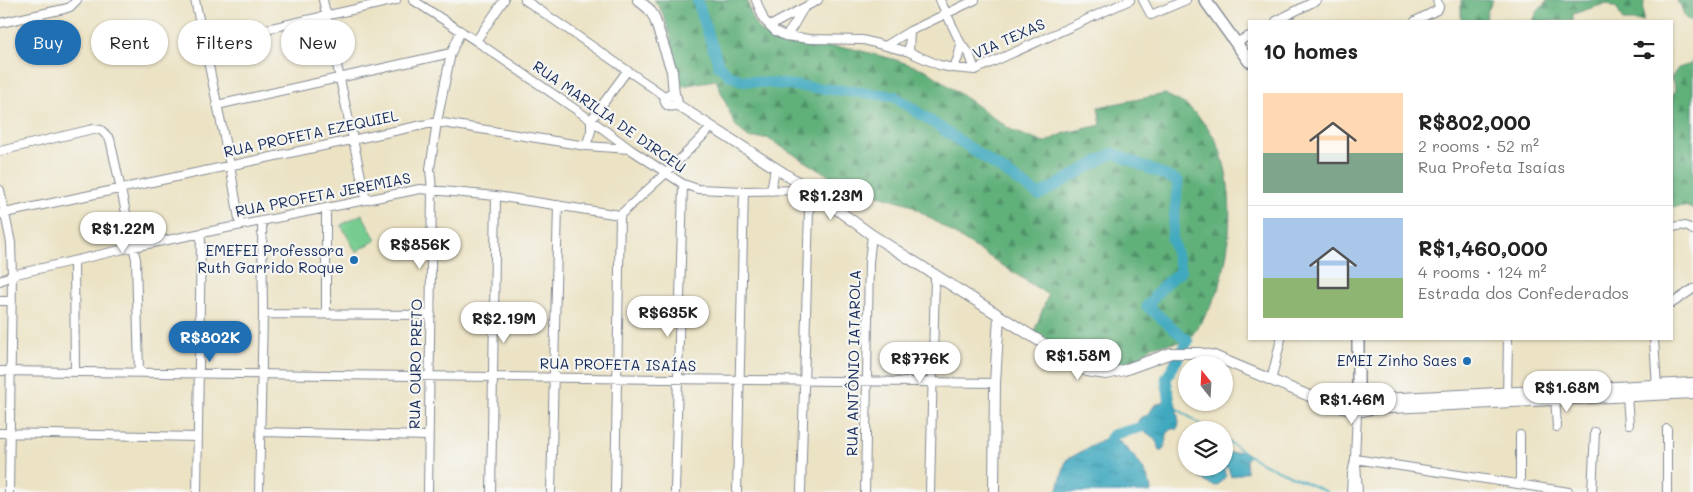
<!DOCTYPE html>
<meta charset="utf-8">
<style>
:root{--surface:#fff;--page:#f2f2f2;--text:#222;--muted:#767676;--line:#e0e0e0;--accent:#1f6fb2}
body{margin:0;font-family:Mali,sans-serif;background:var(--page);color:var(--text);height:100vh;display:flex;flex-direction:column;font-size:19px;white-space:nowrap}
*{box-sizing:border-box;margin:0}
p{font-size:16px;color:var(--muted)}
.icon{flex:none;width:28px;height:28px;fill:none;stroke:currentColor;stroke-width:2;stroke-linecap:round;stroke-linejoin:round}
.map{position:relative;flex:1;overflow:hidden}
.drawer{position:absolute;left:1248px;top:20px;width:425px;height:320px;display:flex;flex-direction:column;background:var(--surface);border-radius:0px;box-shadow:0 1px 4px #0004}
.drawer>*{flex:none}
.hud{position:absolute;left:15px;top:20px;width:475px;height:45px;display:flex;gap:10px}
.needle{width:32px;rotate:342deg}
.controls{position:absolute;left:1178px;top:356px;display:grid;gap:10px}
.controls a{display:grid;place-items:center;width:55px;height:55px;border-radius:50%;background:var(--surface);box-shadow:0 1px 4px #0004;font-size:25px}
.price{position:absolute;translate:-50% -42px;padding:0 11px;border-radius:18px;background:#fff;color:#222;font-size:16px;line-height:32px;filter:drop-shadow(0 1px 2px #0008)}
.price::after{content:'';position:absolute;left:50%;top:30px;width:15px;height:11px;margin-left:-8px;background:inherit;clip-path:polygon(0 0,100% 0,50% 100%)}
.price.active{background:var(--accent);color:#fff}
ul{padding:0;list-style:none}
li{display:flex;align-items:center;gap:15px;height:125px;padding:0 15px}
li+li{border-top:1px solid var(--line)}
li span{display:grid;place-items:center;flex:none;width:140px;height:100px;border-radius:0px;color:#555}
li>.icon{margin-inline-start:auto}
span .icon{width:60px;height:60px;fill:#fffc;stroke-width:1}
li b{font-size:21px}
h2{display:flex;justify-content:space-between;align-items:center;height:60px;padding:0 15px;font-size:21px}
.chip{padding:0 18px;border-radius:22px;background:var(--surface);box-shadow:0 1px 4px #0004;font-size:18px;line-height:45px}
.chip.active{background:var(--accent);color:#fff}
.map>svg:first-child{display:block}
.forest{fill:url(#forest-firs);stroke:#3e706c}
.pitch{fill:#76cc90;stroke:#487e77}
.water{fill:url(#water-ripples);stroke:#2d6c8e}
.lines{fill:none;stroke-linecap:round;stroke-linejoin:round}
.stream{stroke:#3fa9bf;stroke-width:2}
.river{stroke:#3fa9bf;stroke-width:11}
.minor-casing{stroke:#848992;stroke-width:10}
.tertiary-casing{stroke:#848992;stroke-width:12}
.secondary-casing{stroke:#848992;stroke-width:14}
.minor{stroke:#fff;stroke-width:8}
.tertiary{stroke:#fff;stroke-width:10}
.secondary{stroke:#fff;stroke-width:11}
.poi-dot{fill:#1f6fb2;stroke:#f6f6f2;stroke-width:2}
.labels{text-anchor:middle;stroke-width:4.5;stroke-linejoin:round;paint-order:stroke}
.street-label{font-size:15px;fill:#1b2f5e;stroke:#f6f6f2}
.poi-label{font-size:15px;fill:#1b2f5e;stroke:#f6f6f2;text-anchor:end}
</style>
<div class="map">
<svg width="1693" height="492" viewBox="0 0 1693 492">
<defs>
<pattern id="forest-firs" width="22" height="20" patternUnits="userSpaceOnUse" patternTransform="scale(1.25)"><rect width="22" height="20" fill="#60b07a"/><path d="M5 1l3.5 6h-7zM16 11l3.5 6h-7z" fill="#4e9067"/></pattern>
<pattern id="water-ripples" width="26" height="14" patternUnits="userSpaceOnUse" patternTransform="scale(1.25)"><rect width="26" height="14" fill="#3fa9bf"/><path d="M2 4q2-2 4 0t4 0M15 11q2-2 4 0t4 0" fill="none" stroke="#348a9e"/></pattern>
</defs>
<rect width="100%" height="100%" fill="#f6f6f2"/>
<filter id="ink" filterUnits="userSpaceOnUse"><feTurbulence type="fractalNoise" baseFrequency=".02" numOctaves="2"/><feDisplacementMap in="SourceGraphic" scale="10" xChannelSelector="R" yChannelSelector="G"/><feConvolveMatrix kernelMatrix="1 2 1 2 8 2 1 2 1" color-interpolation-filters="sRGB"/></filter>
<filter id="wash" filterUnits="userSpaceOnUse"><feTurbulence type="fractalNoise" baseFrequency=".0096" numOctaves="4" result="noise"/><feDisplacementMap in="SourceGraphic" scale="20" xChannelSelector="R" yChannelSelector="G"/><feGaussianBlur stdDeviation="1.12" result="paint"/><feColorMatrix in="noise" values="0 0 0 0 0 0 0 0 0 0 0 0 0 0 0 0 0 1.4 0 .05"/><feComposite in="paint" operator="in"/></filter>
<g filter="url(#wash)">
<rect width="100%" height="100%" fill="#ece3c5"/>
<!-- forest -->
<path class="forest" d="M654 0H747L753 21 760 31 770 38 782 44 850 48 893 59 926 70 1013 131 1044 143 1065 133 1101 125 1098 107 1165 94C1174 99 1187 104 1194 112 1201 119 1215 136 1218 145 1235 187 1232 246 1219 288 1213 307 1199 325 1188 341L1153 346 1135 361 1105 370 1085 366 1034 332 1048 295 907 203 846 186 767 138H748L735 125 716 80 682 86C675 63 670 17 654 0Z
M1461 0H1493L1487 12 1486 21H1461Z
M1548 0H1644L1643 21H1623L1617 8 1607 3 1573 14V21H1533L1537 12Z
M1676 0H1693V22L1685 18 1681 6Z
M1693 59V209L1684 206 1674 207 1671 205V101L1675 89 1671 78 1678 68 1691 64Z"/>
<!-- pitch -->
<path class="pitch" d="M362 214 376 240 356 252 341 225Z"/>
<!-- water -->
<path class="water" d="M1169 398 1175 401 1179 423 1178 429H1171C1164 435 1167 443 1163 450H1160C1158 446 1155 438 1151 436 1145 430 1139 432 1137 423L1140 418 1148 415 1154 406Z
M1112 435C1127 448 1151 471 1151 492H1057L1066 460Z
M1243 451 1249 455 1246 461 1247 472 1231 477 1228 468 1226 467 1224 468 1226 476 1217 486C1207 485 1197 478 1199 468H1224V454Z"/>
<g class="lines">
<!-- stream -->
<path class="stream" d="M1176 408 1209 430
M1224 439 1244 452
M1248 455 1258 461 1327 492"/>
<!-- river -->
<path class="river" d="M697 0 719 66 729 75 740 80 894 96 1039 195 1113 153 1178 181 1172 238 1181 271 1165 284 1147 306 1188 341 1166 379 1170 403 1166 411
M1107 448 1112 435 1153 424"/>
</g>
</g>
<g filter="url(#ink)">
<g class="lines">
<defs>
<path id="minor" d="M195 0 230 165 240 225
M323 0 366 200
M413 0 476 41 591 120 630 149 683 184 698 189 744 191 810 190
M525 0 666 97
M756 0 764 20 775 31 785 36 810 39 863 40 909 52 939 65 953 68 975 70 1130 0
M940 0 961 44 969 53 975 70
M1143 0 1151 15 1186 0
M1276 21 1317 0
M1415 21 1437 10 1439 7 1437 0
M0 23 64 9 70 7 77 0
M770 26 818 0
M785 36C794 29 797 17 804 8
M476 41 504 0
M204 43 396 0
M1235 43 1249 36
M887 45 910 31 975 0
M909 52 910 31
M953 68 958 58 961 44
M217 105 451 53
M586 146 591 131V120L627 71
M0 151 93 129 101 130 110 139 136 259 139 372
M0 190 11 243 12 275 9 492
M771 191 775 168
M326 209V313
M0 214 437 122 586 146 630 149
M1671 228C1680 225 1685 224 1693 230
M74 261 75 372
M0 281 12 275 133 247 420 189 496 196 620 215 666 173 712 127
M0 301H12
M1671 304 1693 289
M263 314 431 315
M1654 339 1657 388
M0 371 995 383
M1271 381 1281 339
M1627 396 1629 424
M1507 397 1508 339
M1555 397 1557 427
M1667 429V492
M261 432 428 436
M0 433 197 437
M1520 435V484
M1355 459 1569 492
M1356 463 1358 492
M197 492 201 234
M259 492 263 314 262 221
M428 492 432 190 430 169 437 122 451 53 461 31
M491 492 496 196
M551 492 558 205
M615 492 620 215
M675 492 683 184
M737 492 744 191
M801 492 809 210 815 194
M865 492 869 262 872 235
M930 492 935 276
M1351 492 1352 474 1355 459 1357 413
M1592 492 1595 432"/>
<path id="tertiary" d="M638 0 649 9 654 17 672 71 674 95
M665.5 100a5.5 5.5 0 1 1 11 0a5.5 5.5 0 1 1-11 0Z
M676 104 810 190 872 235 1087 371 1106 374 1124 370 1171 353H1199L1214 356 1326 403 1351 409
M1362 400 1693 383
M1363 411 1371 409 1693 393
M994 492 995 383 999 316"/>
<path id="secondary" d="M1205 0 1249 61
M1358 339V399"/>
</defs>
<!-- minor casing -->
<use href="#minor" class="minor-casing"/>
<!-- tertiary casing -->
<use href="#tertiary" class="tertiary-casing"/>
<!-- secondary casing -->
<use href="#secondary" class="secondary-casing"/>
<!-- minor -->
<use href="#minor" class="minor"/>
<!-- tertiary -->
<use href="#tertiary" class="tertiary"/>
<!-- secondary -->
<use href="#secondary" class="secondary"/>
</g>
</g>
<!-- markers -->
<g class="poi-dot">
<circle cx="354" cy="260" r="5"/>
<circle cx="1467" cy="361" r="5"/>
</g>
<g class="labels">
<!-- street labels -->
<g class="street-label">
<text transform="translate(1009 39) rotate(-24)" y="5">VIA TEXAS</text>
<text transform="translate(609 117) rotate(35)" y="5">RUA MARILIA DE DIRCEU</text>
<text transform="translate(311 134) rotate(-12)" y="5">RUA PROFETA EZEQUIEL</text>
<text transform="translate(323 195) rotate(-11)" y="5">RUA PROFETA JEREMIAS</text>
<text transform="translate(854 363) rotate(-89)" y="5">RUA ANTÔNIO IATAROLA</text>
<text transform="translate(416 364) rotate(-89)" y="5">RUA OURO PRETO</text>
<text transform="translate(618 365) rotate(1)" y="5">RUA PROFETA ISAÍAS</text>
</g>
<!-- poi labels -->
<g class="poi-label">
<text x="344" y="256">EMEFEI Professora<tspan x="344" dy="17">Ruth Garrido Roque</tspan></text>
<text x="1457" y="366">EMEI Zinho Saes</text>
</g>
</g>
</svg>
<div class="controls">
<a><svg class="needle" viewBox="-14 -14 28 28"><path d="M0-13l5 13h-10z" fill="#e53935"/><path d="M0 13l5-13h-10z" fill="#767676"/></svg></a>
<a><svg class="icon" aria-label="layers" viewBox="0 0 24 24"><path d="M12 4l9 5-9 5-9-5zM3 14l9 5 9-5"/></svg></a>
</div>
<b class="price" style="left:831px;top:221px">R$1.23M</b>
<b class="price" style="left:123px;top:254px">R$1.22M</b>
<b class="price" style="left:420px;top:270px">R$856K</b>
<b class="price" style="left:668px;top:338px">R$635K</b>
<b class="price" style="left:504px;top:344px">R$2.19M</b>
<b class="price active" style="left:210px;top:363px">R$802K</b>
<b class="price" style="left:1078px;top:381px">R$1.58M</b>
<b class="price" style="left:920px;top:384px">R$776K</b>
<b class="price" style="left:1567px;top:413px">R$1.68M</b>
<b class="price" style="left:1352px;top:425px">R$1.46M</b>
<div class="hud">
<a class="chip active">Buy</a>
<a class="chip">Rent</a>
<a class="chip">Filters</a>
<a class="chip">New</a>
</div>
<section class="drawer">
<h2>10 homes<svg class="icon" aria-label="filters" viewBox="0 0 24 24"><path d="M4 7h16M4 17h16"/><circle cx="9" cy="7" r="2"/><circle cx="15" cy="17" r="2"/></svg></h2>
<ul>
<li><span style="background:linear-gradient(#ffd9b3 60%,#7fa58c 0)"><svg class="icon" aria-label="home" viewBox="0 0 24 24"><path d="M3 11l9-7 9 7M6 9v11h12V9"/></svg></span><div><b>R$802,000</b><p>2 rooms · 52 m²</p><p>Rua Profeta Isaías</p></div></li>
<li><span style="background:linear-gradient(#a9c7e8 60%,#8fb573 0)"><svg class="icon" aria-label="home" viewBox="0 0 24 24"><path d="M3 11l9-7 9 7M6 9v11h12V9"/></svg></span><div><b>R$1,460,000</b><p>4 rooms · 124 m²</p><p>Estrada dos Confederados</p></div></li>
</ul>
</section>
</div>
